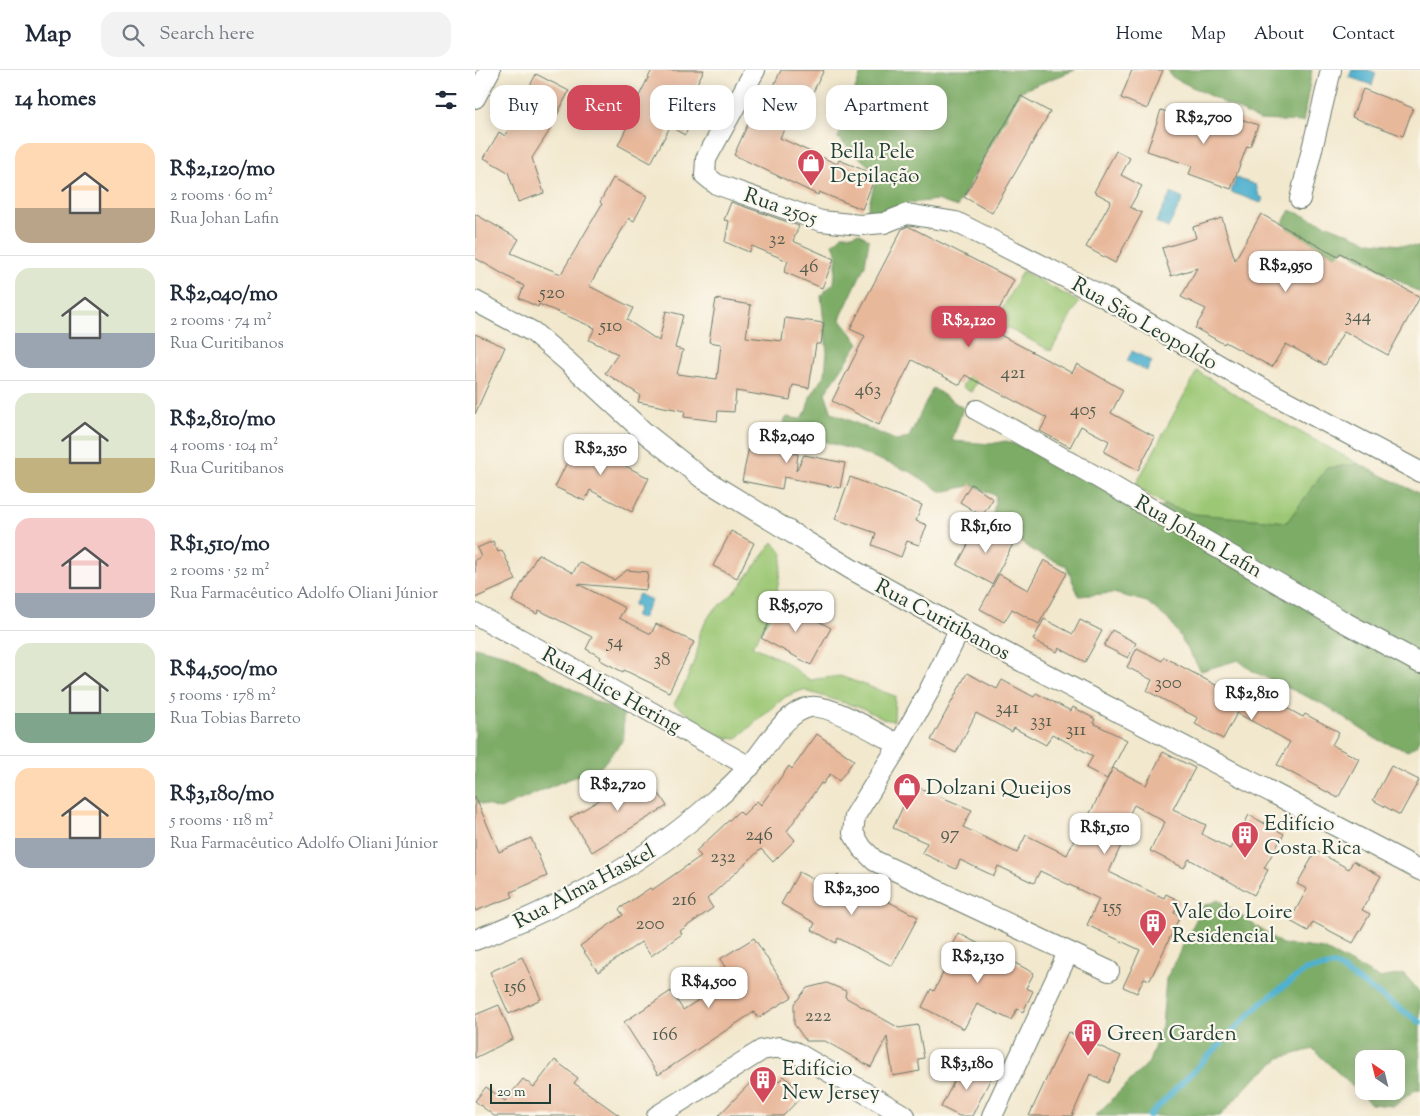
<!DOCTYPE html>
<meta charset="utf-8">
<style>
:root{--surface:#fff;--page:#f2f2f3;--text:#1f2937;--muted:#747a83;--line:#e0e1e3;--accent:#d1495b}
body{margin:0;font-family:"Sorts Mill Goudy",serif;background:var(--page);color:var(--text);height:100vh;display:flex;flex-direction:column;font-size:19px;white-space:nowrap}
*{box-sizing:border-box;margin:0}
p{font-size:16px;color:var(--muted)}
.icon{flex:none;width:28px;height:28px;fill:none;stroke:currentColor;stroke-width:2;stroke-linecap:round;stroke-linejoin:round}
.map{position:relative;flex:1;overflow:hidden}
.side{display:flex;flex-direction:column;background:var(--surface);width:475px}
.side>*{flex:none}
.top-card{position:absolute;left:15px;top:15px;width:475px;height:45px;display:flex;gap:10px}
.needle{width:32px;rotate:325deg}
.fabs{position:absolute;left:880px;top:980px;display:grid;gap:10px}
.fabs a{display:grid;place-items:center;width:50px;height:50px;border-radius:10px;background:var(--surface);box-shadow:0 2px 12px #0003;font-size:25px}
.scale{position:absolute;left:15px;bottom:12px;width:61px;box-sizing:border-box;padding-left:5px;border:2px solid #1f3d34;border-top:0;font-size:14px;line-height:18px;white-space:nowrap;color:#1f3d34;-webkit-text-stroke:4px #fbf7ec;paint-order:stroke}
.price{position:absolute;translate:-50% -42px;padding:0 11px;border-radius:10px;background:#fff;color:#222;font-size:16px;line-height:32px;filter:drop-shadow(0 1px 2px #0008)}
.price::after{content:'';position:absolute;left:50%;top:30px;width:15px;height:11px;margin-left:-8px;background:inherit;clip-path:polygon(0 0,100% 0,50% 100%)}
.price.current{background:var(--accent);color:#fff}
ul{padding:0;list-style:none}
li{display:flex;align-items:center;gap:15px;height:125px;padding:0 15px}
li+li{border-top:1px solid var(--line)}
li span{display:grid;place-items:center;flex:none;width:140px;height:100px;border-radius:15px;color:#555}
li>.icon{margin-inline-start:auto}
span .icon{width:60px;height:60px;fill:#fffc;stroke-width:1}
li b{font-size:21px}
h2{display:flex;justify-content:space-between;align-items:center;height:60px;padding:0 15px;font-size:21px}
.pill{padding:0 18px;border-radius:15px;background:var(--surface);box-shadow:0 2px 12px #0003;font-size:18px;line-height:45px}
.pill.current{background:var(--accent);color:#fff}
header{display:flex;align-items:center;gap:30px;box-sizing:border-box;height:70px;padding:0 25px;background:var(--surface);border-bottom:1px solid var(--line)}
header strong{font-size:24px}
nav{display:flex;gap:28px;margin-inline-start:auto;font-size:18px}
.search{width:350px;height:45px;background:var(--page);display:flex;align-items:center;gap:12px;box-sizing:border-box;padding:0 18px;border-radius:15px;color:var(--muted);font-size:19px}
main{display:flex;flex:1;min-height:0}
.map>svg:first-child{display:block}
.green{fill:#9cc774;stroke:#5e8254}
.forest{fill:#7dac66;stroke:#4e744d;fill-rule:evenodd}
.water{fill:#50b1cf;stroke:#387782}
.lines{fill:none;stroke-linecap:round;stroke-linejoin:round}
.stream{stroke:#50b1cf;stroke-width:6}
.building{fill:#e8b89b}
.minor-casing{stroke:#69796a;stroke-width:22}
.minor{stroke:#fff;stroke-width:20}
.labels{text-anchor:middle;stroke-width:4.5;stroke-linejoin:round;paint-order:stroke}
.number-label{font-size:19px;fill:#515c4e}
.poi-label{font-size:21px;fill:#1f3d34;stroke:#fbf7ec;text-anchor:start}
.street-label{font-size:21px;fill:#1f3d34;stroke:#fbf7ec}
</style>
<header>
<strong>Map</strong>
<div class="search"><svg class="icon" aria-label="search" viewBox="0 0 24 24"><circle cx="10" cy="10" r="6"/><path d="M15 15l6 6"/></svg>Search here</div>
<nav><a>Home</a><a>Map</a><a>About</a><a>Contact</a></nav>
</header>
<main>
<section class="side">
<h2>14 homes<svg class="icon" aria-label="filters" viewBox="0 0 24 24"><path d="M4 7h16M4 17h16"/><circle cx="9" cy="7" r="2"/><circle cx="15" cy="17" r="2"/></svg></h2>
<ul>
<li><span style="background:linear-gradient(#ffd9b3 65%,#b9a48a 0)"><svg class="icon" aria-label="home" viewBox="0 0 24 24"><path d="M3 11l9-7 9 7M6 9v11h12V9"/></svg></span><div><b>R$2,120/mo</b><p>2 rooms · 60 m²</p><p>Rua Johan Lafin</p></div></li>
<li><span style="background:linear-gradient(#dfe7d0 65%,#9aa5b1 0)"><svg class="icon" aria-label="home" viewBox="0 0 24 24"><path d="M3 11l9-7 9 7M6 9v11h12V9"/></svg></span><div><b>R$2,040/mo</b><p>2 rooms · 74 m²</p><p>Rua Curitibanos</p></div></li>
<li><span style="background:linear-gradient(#dfe7d0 65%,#c2b280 0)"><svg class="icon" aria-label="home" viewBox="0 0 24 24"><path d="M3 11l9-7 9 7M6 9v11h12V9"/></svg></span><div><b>R$2,810/mo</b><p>4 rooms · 104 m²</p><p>Rua Curitibanos</p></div></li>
<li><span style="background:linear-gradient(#f6c9c9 75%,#9aa5b1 0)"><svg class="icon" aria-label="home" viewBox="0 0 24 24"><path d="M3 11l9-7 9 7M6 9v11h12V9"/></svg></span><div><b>R$1,510/mo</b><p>2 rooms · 52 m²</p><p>Rua Farmacêutico Adolfo Oliani Júnior</p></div></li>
<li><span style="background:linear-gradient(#dfe7d0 70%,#7fa58c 0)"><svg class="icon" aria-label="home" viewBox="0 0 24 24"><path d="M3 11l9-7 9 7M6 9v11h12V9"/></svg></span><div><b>R$4,500/mo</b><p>5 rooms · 178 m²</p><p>Rua Tobias Barreto</p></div></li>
<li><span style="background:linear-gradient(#ffd9b3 70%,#9aa5b1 0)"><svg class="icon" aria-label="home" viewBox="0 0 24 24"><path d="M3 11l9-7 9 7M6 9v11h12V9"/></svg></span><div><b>R$3,180/mo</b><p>5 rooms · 118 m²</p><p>Rua Farmacêutico Adolfo Oliani Júnior</p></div></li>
</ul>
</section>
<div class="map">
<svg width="945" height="1046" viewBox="0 0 945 1046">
<rect width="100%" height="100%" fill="#fbf7ec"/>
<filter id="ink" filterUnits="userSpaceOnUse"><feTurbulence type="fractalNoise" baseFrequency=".02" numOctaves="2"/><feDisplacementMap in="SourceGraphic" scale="10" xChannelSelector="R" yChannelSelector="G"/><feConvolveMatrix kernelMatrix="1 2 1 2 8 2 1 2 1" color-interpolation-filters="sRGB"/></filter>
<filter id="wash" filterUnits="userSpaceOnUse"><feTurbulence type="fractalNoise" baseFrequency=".0096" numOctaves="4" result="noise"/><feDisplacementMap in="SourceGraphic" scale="20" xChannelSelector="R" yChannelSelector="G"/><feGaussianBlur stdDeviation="1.12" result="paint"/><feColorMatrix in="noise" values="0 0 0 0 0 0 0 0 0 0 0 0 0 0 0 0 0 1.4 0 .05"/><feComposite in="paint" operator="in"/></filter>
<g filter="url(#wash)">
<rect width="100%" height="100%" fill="#f2e8ce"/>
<!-- green -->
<path class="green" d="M547 201 604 232 576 281 531 257 496 322 487 317Z
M722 301 792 344 884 394 852 398 812 452 719 444 690 435 660 416Z
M298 472 308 484 299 540 277 576 307 590 335 610 365 606 420 626 419 651 408 649 389 639 328 620 310 627 261 669C240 668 216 646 199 634L210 614 222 583 224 563 236 543 261 521Z"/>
<!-- forest -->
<path class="forest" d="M387 0H600L546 21 482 137 462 130 435 133 406 141H392L405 94 394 96 363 68Z
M693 0H837L828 52 784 50 697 7Z
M815 140 895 172 945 177V223L868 178 862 186 815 161 808 152Z
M384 163 394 170 390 195 365 249 384 273 350 323 357 343 423 371 434 367 458 318 488 338 477 371 516 374 530 371 568 384 669 443 690 435 720 444 812 452 852 398 884 394 945 424V666L943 674 933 681 901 669 852 636 779 602 763 590 726 601 696 552 672 532 638 523 604 526 591 496 560 482 517 450 521 426 498 415 467 422 436 402 382 381 310 360 308 353 312 347 325 349 331 342 335 327 350 304 352 282 346 225 359 213 362 184 358 174 367 165H377Z
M0 577 35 586 117 630 148 643V670L126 697 84 713 25 739 0 732Z
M743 830 807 874 849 879 904 908 929 904 945 922V1020L941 1019 919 1036 896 1034 838 979 805 988 773 1015 745 1046H620L674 992 687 956 691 909 728 836ZM889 989H921V1021H889Z"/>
<!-- water -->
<path class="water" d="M877 0H893L901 3 897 15 874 7Z
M761 108 781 115 784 126 788 128 786 133 756 122Z
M696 123 708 129 693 158 681 152Z
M657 281 677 291 672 301 652 291Z
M164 524 176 530 167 549 160 546 164 538 158 535Z"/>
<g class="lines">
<!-- stream -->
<path class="stream" d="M674 1046 785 934 831 900 860 895 945 952"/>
</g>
<g id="blocks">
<!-- building -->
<path class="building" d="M177 0H229L212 32 223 39 210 65 195 57 176 93 143 75 161 39 158 38Z
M306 0H349L335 28 326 24 305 68 362 94 364 90 401 105 387 139 344 122 343 125 259 85 285 27 292 31Z
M657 0H688L672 39 646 28Z
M61 4 94 21 73 63 57 88 69 123 43 132 33 102 9 88 24 62 30 66Z
M888 19 938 38 928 66 877 47Z
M546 26 575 42 517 143 489 127Z
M686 40 740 58 746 42 783 55 775 77 772 76 756 119 714 104 717 96 672 81Z
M641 81 655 88 646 105 667 116 655 137 667 143 640 193 611 177 636 131 619 122Z
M138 108 172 126 159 151 154 148 114 216 158 238 152 250 184 271 191 241 208 245 200 278 208 280 202 304 242 309 246 274 234 272 241 229 276 235 271 267 307 271 310 248 349 253 346 274H341L334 318 318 315 315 330 261 321 259 342 243 341 242 351 209 347 210 341 163 332 165 325 130 303 143 284 114 270 120 258 64 234 63 237 44 228 49 216 0 188V144L44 169 36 183 86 204 127 134 125 132Z
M256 132 324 156 318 171 359 189 347 218 309 202 313 191 277 176 274 182 250 172 254 151 249 150Z
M786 144 863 187 865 183 945 227 913 285 869 261 850 295 811 274 797 297 750 272 749 274 720 258 731 239 706 227 722 198 696 206 687 178 721 168 718 157 747 148 760 190Z
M433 156 539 210 514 259 597 303 602 294 648 320 636 343 680 367 663 400 629 382 634 371 606 356 595 377 565 361 572 348 490 305 485 315 437 290 404 355 357 331 390 266 375 259 427 159Z
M0 264 30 277 0 344Z
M277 362 317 369 314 383 323 384 321 401 329 385 370 393 365 418 309 407 307 419 267 411Z
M105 366 134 379 131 386 174 408 157 442 115 420 110 431 80 417Z
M375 407 447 435 441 451 452 455 444 475 432 471 426 487 397 475 401 463 360 449Z
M496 414 518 429 507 446 485 432Z
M504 454 539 472 517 514 482 495Z
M256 461 279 473 262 508 238 496Z
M18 471 23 482 27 480 41 510 0 528V490L6 487 2 478Z
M63 484 98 503 104 492 139 510 152 500 173 502 171 520 103 514 150 538 144 548 176 564 181 554 219 572 194 622 149 600 148 602 125 590 126 587 111 579 117 567 64 540 62 544 37 531Z
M569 490 592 503 564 554 537 539 529 552 505 539 524 504 553 520Z
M306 531 356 558 336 595 286 568Z
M569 549 598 564 605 550 627 561 610 592 584 578 582 582 558 570Z
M637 560 661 573 653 588 629 576Z
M662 578 687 591 689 587 772 632 778 620 828 647 830 644 864 662 857 675 884 689 863 728 802 695 815 672 762 643 748 669 720 654 723 648 672 621 677 610 652 597Z
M492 603 522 619 527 610 559 627 561 623 596 641 598 637 620 649 618 653 652 670 632 709 611 698 618 686 577 664 571 675 539 658 537 662 501 643 481 683 456 670Z
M342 664 379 690 364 711 355 704 348 714 346 713 312 761 320 770 298 792 286 779 232 829 238 838 205 861 207 864 176 886 166 872 123 902 105 876 148 845 144 839 175 818 177 820 226 786 221 781 264 741 268 745 282 731 286 735 314 696 317 699Z
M688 682 720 698 698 739 731 755 727 764 755 779 774 745 809 764 789 798 793 800 779 825 714 789 709 798 675 781 690 752 659 735 644 765 650 767 634 802 689 828 691 824 705 831 699 843 705 846 675 910 669 908 662 923 648 917 665 880 612 855 624 829 565 801 559 813 523 796 519 806 485 790 481 799 447 783 452 773 418 758 438 715 497 740 488 757 542 783 551 765 592 785 609 748 612 749 638 698 671 715Z
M916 696 944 710 925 745 898 730Z
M170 702 192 736 117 782 95 748Z
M0 726 24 782 56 768 72 806 36 822 38 827 0 841Z
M841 781 874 799 878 791 906 806 887 840 895 844 878 873 838 852 833 861 815 851 832 819 822 814Z
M324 802 355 818 362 805 443 847 417 896 363 868 361 873 337 860 340 853 306 834Z
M483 863 559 903 551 918 558 921 548 942 542 939 536 950 502 934 489 959 447 937 456 919 459 921 477 885 473 883Z
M279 868 317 927 283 948 279 942 183 1005 149 952 196 921 208 940 257 908 245 889Z
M47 887 66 929 34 944 15 902Z
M352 913 371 921 370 927 424 958 443 955 449 988 443 989 445 1001 418 1006 412 967 396 997 350 971H331L319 954V934L332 918Z
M24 935 38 969 0 988V945Z
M593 962 646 986 633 1013 615 1004 597 1046H554Z
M80 990 103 1008 99 1013 145 1046H19L0 1031 11 1017 30 1031 48 1009 59 1017Z
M489 992 517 1006 497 1046H484L466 1037Z
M309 1006 328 1025 308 1046H243L281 1007 295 1020Z"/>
</g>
</g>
<g filter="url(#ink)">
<use href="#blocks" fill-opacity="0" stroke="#69796a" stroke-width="1"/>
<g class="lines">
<defs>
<path id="minor" d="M280 0 231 89 230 105 241 114 346 151 385 155 409 153 432 144 481 152 629 227 749 298 945 402
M0 28 15 0
M825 129 856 0
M0 231 58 262 92 291 169 362 227 408 376 499 485 559 945 800
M502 340 622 407 871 553 945 593
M0 544 275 697
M485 559 454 621 424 675 380 746 378 763 387 778 400 791 634 901
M0 870C88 836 171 793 241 729 253 719 264 708 274 697 291 679 309 642 335 637 355 633 405 665 424 675
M182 1046 287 980 304 977 320 982 430 1046
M517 1046 593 883"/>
</defs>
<!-- minor casing -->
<use href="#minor" class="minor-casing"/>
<!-- minor -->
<use href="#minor" class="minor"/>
</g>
</g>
<!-- icons -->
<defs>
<symbol id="shop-pin" viewBox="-11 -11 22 30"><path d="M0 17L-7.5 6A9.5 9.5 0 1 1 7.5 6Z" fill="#d1495b" stroke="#fbf7ec"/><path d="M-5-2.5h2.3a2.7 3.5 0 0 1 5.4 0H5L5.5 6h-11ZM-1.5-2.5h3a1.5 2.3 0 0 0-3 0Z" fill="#fff"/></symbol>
<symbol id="building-pin" viewBox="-11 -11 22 30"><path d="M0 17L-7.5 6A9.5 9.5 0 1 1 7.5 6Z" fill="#d1495b" stroke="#fbf7ec"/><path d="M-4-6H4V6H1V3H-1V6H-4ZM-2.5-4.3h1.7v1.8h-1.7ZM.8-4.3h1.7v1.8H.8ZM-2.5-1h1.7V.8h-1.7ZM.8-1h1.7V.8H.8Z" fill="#fff"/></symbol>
</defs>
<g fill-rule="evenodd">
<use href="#shop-pin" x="320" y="77" width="32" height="43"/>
<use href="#shop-pin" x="416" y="701" width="32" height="43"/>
<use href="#building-pin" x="754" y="749" width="32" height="43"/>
<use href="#building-pin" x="662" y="837" width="32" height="43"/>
<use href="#building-pin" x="597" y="947" width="32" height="43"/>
<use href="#building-pin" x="272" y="994" width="32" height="43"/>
</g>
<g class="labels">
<!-- number labels -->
<g class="number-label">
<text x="302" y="174">32</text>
<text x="334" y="202">46</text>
<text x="77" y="228">520</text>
<text x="883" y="251">344</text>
<text x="136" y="261">510</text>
<text x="538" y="308">421</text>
<text x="393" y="325">463</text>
<text x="608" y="345">405</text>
<text x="140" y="577">54</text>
<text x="187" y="595">38</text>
<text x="693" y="618">300</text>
<text x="532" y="643">341</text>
<text x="566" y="656">331</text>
<text x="601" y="665">311</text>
<text x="475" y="769">97</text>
<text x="284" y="770">246</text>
<text x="248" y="792">232</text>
<text x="209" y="835">216</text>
<text x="637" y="842">155</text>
<text x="175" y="859">200</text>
<text x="40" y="922">156</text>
<text x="343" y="951">222</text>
<text x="190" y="970">166</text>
</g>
<!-- poi labels -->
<g class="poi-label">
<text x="355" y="88">Bella Pele<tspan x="355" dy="24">Depilação</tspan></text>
<text x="451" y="724">Dolzani Queijos</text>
<text x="789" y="760">Edifício<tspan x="789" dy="24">Costa Rica</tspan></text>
<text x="697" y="848">Vale do Loire<tspan x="697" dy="24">Residencial</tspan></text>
<text x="632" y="970">Green Garden</text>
<text x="307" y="1005">Edifício<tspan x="307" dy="24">New Jersey</tspan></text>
</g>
<!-- street labels -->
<g class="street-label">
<text transform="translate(306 136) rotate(19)" y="7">Rua 2505</text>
<text transform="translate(670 253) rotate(30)" y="7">Rua São Leopoldo</text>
<text transform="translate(724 466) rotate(30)" y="7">Rua Johan Lafin</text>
<text transform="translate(468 549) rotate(28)" y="7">Rua Curitibanos</text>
<text transform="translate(137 620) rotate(29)" y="7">Rua Alice Hering</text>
<text transform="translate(109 816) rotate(-28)" y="7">Rua Alma Haskel</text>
</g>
</g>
</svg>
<div class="fabs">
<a><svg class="needle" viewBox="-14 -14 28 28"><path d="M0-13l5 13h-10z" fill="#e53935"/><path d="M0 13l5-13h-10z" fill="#747a83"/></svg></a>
</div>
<div class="scale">20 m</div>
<b class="price" style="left:729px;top:75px">R$2,700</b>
<b class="price" style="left:811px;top:223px">R$2,950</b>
<b class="price current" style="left:494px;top:278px">R$2,120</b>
<b class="price" style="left:312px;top:394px">R$2,040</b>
<b class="price" style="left:126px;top:406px">R$2,350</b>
<b class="price" style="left:511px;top:484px">R$1,610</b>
<b class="price" style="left:321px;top:563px">R$5,070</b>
<b class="price" style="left:777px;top:651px">R$2,810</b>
<b class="price" style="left:143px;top:742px">R$2,720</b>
<b class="price" style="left:630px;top:785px">R$1,510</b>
<b class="price" style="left:377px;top:846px">R$2,300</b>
<b class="price" style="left:503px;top:914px">R$2,130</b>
<b class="price" style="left:234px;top:939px">R$4,500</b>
<b class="price" style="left:492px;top:1021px">R$3,180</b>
<div class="top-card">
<a class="pill">Buy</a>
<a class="pill current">Rent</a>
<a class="pill">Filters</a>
<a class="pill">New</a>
<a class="pill">Apartment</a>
</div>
</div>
</main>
